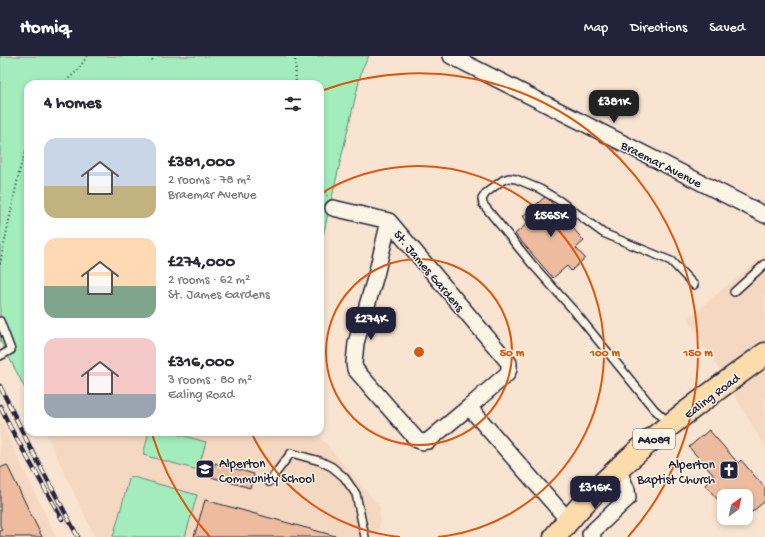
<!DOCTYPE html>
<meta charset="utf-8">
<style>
:root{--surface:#fff;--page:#f7f7f7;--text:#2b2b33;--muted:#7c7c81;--accent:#22223b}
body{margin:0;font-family:"Gochi Hand",sans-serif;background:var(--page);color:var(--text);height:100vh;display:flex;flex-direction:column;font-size:15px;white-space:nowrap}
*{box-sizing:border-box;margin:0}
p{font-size:13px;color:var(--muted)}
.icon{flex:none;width:22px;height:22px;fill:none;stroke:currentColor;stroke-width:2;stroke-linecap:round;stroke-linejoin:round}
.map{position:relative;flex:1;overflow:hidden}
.sheet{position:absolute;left:24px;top:24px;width:300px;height:356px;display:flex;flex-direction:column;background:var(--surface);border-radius:12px;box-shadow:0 2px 6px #0003}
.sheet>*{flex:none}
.needle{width:26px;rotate:33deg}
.buttons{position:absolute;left:717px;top:433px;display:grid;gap:8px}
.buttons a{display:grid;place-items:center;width:36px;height:36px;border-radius:8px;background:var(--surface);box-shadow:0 2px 6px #0003;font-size:20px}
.price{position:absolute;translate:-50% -34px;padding:0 9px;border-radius:8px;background:var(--accent);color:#fff;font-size:13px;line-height:26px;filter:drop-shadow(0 1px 2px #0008)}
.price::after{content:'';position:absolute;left:50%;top:24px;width:12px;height:9px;margin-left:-6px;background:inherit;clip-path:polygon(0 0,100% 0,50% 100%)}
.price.active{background:#222;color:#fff}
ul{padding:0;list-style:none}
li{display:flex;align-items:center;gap:12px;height:100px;padding:0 20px}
li span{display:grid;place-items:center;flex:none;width:112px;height:80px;border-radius:12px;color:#555}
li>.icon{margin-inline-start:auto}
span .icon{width:48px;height:48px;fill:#fffc;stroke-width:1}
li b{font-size:17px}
h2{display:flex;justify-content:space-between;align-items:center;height:48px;padding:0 20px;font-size:17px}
header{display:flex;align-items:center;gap:24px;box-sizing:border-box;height:56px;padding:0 20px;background:var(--accent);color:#fff}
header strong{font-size:19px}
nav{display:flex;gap:22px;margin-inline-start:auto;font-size:14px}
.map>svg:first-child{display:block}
.built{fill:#f5d8c1}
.green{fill:#a3edbc;stroke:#62887c}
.building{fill:#edbc9e;stroke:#22223b}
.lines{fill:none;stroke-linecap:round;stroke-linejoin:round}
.lane-casing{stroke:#22223b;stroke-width:10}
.street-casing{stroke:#22223b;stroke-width:18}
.primary-casing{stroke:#22223b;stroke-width:25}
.path{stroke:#22223b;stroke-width:2;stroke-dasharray:1 3;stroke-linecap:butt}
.lane{stroke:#fcf5e5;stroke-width:7}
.street{stroke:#fcf5e5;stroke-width:15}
.primary{stroke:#fddcac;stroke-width:22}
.rail-casing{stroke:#22223b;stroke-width:4.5}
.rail{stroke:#fcf5e5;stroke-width:3;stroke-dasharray:9;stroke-linecap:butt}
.ring{fill:none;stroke:#de560e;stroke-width:2}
.labels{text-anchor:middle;stroke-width:3;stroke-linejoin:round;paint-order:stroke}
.shield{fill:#fcf5e5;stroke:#63616e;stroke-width:1}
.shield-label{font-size:12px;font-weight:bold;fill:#22223b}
.street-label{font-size:13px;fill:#22223b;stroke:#fcf5e5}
.poi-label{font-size:13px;fill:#22223b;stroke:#fcf5e5;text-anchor:start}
.centre{fill:#de560e;stroke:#fcf5e5;stroke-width:2}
.ring-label{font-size:12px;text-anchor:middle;font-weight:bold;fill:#de560e;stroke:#fcf5e5;stroke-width:3;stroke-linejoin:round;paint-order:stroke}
</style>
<header>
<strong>Homiq</strong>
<nav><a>Map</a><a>Directions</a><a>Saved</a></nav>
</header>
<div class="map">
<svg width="765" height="481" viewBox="0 0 765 481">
<rect width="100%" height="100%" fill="#f8e4d0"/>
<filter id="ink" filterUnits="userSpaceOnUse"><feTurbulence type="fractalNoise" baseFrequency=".025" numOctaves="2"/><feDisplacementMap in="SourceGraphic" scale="8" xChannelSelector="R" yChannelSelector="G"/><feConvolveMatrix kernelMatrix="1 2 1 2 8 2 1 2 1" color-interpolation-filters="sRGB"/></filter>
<g filter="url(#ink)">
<!-- built -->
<path class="built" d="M765 199V391L688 262Z
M0 364 56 481H0Z
M45 376H316L380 451 379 481H95Z"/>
<!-- green -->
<path class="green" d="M0 0H369L362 13 320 192V28H28V338L0 284Z
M149 376H170L206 386 198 414 143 399Z
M130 420 197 439 185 481H113Z"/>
<!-- building -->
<path class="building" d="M546 140 584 185 576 192 585 202 571 215 567 210 553 222 515 178 528 167 523 160Z
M709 374 738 407 741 404 765 432V445L746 461V440H724V451L705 429 715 421 689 391Z
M215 407 254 418 250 432 211 421Z
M7 409 42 481H0V475L2 474 0 470V412Z
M205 444 339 481H194Z"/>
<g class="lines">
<defs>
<path id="lane" d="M734 236 765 208
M0 265 11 294 0 300
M669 367 654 353 575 256 532 208 487 153 483 148 482 143 486 137 503 124 509 122 516 123 540 133 560 145 603 177 671 205 694 229
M269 426 291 397 320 405 332 411 344 421 356 438 365 481"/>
<path id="street" d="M451 0 765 159
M333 152 389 165
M469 351 507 318 509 313V307L389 165 376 219 356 287 354 307 355 313 417 384 423 386 428 385 469 351 568 464
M593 481 590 478 628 442 627 434 618 413"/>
<path id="primary" d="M555 481C612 407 690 353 765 298"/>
</defs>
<!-- lane casing -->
<use href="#lane" class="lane-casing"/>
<!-- street casing -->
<use href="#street" class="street-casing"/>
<!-- primary casing -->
<use href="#primary" class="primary-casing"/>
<!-- path -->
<path class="path" d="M150 0 154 6
M295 0 296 28
M63 28 78 14 87 0
M320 125 327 140
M0 208 20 112 28 89"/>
<!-- lane -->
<use href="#lane" class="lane"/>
<!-- street -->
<use href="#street" class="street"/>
<!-- primary -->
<use href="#primary" class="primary"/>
<defs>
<path id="rail" d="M0 330 28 387 78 481
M0 350 10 371 62 463"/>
</defs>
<!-- rail casing -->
<use href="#rail" class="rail-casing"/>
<!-- rail -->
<use href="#rail" class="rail"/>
</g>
</g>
<!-- distance rings -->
<g class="ring">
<circle cx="419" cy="296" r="93"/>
<path d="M400 481A186 186 0 0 1 251 376M320 138A186 186 0 1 1 438 481"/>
<path d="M210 481A279 279 0 0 1 152 378M321 35A279 279 0 0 1 628 481"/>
</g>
<!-- icons -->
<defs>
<symbol id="school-square" viewBox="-11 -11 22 22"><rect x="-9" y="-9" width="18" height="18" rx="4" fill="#22223b" stroke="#fcf5e5"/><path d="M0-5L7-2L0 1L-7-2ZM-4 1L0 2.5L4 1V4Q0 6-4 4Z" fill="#fff"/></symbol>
<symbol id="church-square" viewBox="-11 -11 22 22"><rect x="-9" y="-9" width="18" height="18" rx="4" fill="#22223b" stroke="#fcf5e5"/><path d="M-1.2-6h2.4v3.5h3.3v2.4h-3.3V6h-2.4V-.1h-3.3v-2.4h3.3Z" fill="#fff"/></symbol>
</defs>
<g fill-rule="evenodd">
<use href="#school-square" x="194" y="402" width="22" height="22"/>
<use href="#church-square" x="718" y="403" width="22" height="22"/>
</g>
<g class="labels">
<!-- shield labels -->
<rect class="shield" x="633" y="373" width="42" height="20" rx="3"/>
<g class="shield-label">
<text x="654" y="387">A4089</text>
</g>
<!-- street labels -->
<g class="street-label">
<text transform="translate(662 107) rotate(27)" y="5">Braemar Avenue</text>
<text transform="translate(430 214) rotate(50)" y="5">St. James Gardens</text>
<text transform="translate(711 339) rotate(-37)" y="5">Ealing Road</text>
</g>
<!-- poi labels -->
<g class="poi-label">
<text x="219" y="411">Alperton<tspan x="219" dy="15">Community School</tspan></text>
<text x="715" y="412" text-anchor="end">Alperton<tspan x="715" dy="15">Baptist Church</tspan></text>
</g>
</g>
<circle cx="419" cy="296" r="6" class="centre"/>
<g class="ring-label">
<text x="512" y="300">50 m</text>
<text x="605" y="300">100 m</text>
<text x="698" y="300">150 m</text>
</g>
</svg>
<div class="buttons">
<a><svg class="needle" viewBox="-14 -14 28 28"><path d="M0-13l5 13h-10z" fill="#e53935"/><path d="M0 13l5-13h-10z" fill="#7c7c81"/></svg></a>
</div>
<b class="price active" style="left:614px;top:68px">£381K</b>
<b class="price" style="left:551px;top:182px">£565K</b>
<b class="price" style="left:371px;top:285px">£274K</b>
<b class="price" style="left:595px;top:454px">£316K</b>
<section class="sheet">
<h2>4 homes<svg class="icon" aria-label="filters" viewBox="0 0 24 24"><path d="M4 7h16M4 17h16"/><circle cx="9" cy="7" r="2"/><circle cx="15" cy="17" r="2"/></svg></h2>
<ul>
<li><span style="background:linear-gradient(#c9d6e8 60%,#c2b280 0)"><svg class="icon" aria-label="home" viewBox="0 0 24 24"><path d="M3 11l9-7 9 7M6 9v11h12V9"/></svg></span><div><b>£381,000</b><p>2 rooms · 78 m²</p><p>Braemar Avenue</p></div></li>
<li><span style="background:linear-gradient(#ffd9b3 60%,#7fa58c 0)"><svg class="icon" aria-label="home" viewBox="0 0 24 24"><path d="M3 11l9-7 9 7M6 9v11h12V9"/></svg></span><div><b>£274,000</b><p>2 rooms · 62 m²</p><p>St. James Gardens</p></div></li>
<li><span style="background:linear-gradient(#f6c9c9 70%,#9aa5b1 0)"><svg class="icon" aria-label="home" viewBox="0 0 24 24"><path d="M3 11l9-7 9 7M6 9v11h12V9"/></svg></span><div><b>£316,000</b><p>3 rooms · 80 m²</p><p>Ealing Road</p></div></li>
</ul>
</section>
</div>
